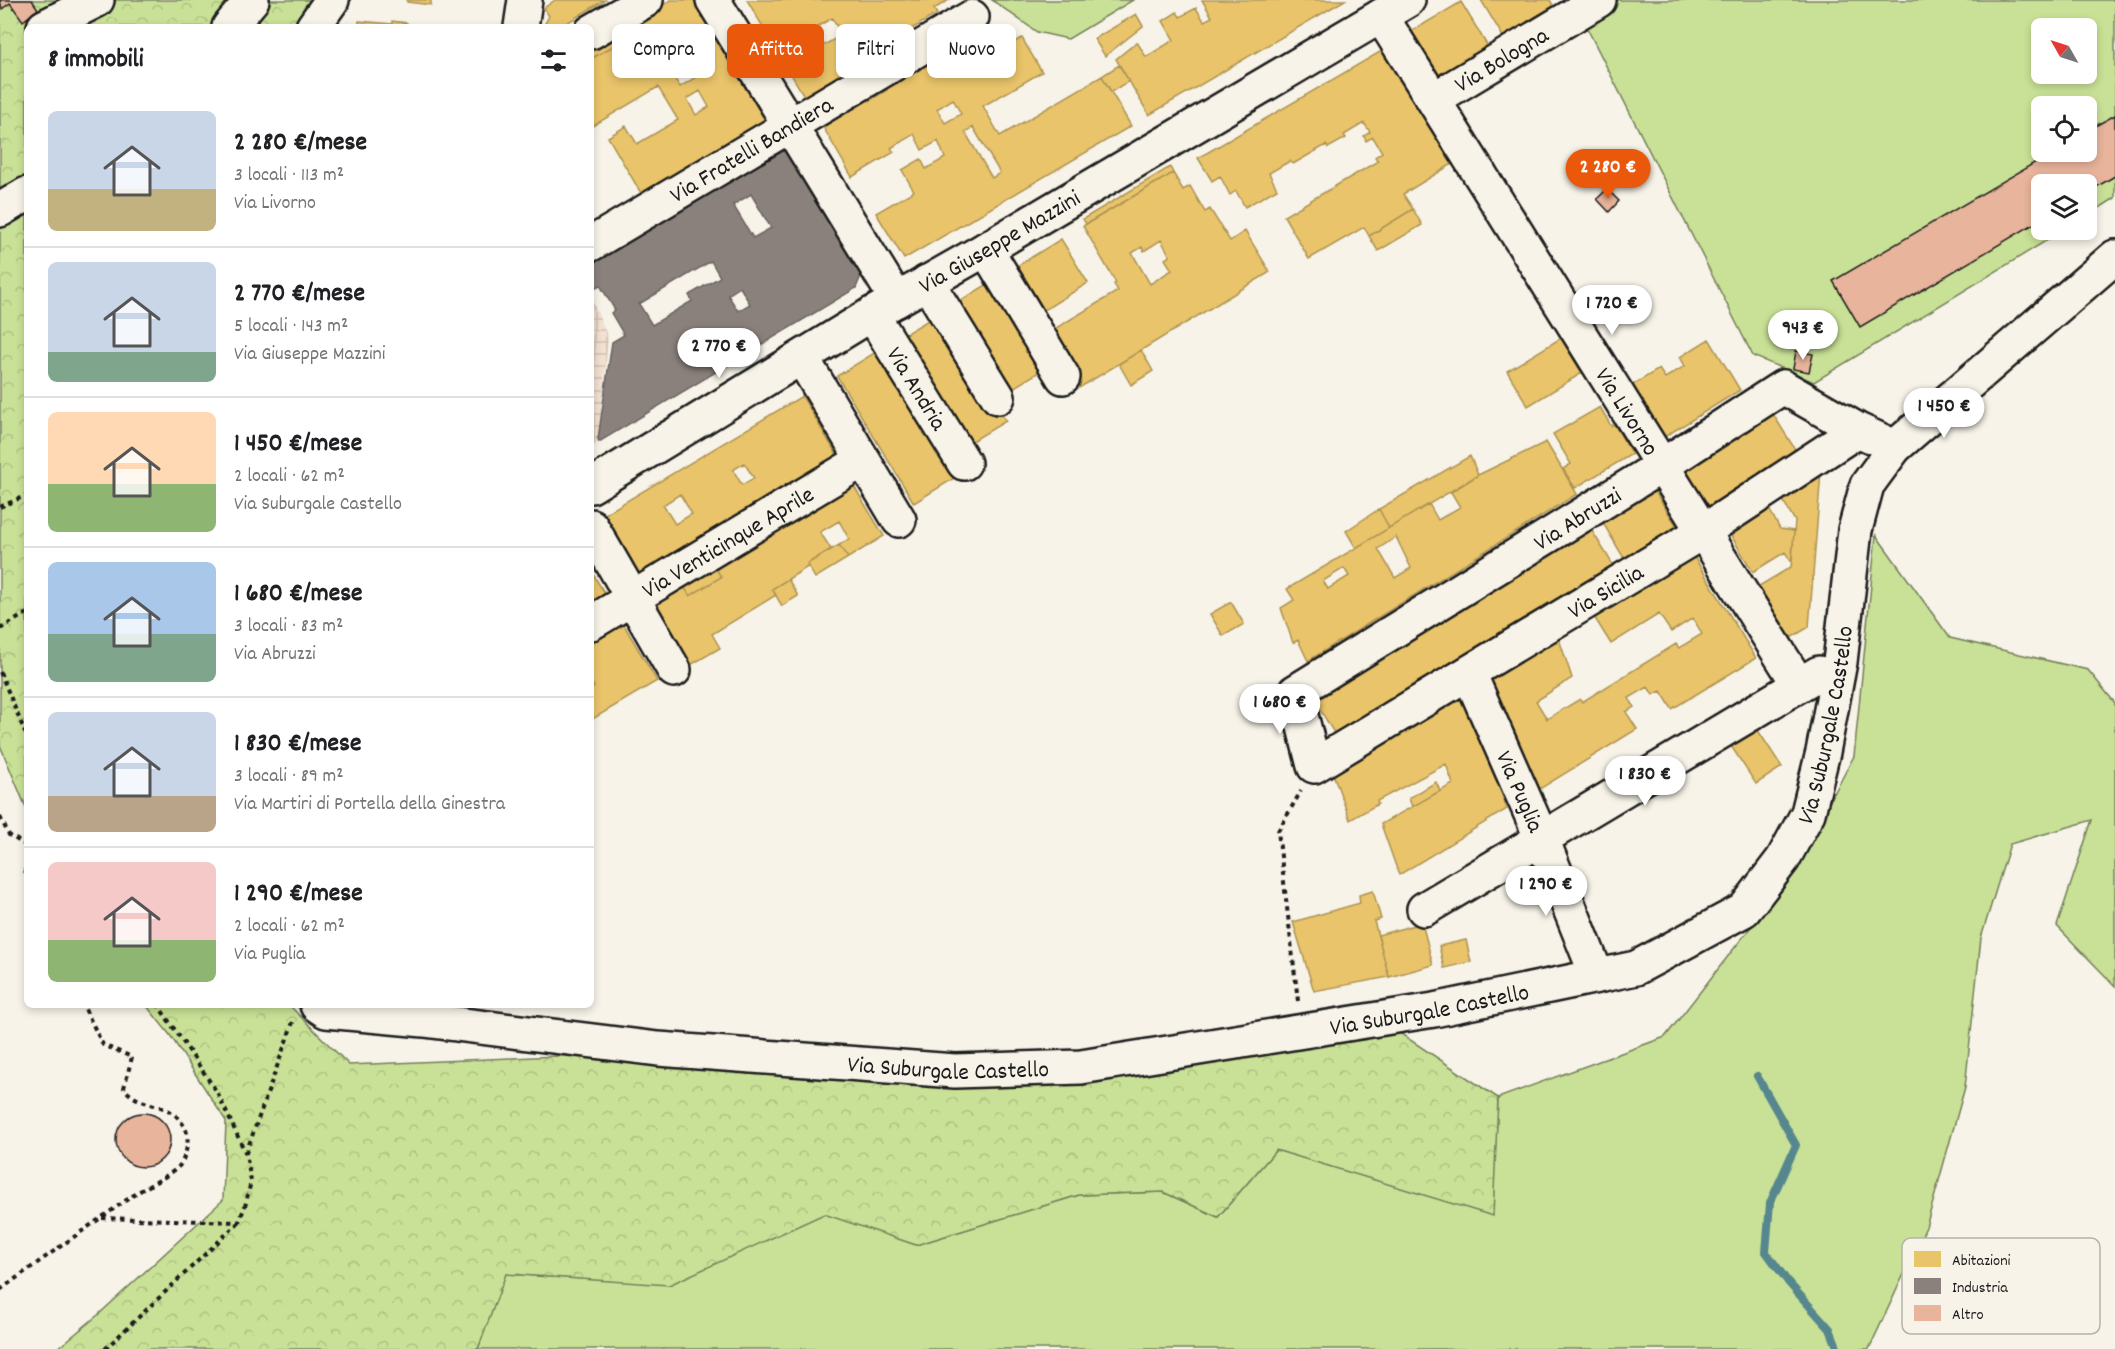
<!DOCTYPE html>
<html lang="it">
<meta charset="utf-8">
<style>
:root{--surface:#fff;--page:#f6f6f6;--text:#202124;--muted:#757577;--line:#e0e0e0;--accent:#ea580c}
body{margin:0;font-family:Dekko,sans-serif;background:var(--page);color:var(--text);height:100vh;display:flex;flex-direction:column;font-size:22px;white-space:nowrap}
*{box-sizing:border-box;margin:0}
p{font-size:20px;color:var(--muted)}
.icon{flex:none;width:33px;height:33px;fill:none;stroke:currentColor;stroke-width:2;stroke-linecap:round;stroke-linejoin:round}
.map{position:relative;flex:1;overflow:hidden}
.sheet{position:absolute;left:24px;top:24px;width:570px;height:984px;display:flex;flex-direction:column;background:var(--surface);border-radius:9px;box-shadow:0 3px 9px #0003}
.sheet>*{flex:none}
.guide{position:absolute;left:612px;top:24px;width:570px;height:54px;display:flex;gap:12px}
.needle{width:39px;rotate:309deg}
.controls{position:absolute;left:2031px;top:18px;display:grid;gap:12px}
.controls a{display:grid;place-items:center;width:66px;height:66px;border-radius:9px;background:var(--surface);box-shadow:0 3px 9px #0003;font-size:30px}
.price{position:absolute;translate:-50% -51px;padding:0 14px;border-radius:21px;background:#fff;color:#222;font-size:20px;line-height:39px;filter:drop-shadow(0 2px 3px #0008)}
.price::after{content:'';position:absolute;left:50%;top:36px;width:18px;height:14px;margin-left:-9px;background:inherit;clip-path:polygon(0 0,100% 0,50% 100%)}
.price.active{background:var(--accent);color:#fff}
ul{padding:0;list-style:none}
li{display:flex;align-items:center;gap:18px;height:150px;padding:0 24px}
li+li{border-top:2px solid var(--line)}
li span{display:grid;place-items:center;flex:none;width:168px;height:120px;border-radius:9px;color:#555}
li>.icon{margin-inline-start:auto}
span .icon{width:72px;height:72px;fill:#fffc;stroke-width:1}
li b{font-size:26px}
h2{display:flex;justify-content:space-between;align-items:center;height:72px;padding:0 24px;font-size:26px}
.tag{padding:0 21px;border-radius:9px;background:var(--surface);box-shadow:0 3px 9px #0003;font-size:21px;line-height:54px}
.tag.active{background:var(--accent);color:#fff}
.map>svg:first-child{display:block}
.industrial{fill:url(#industrial-grid)}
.green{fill:#c9e196;stroke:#727e59;stroke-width:1.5;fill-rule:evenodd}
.forest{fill:url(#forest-crowns);stroke:#727e59;stroke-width:1.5}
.homes{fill:#e9c46a;stroke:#ac9253;stroke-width:1.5;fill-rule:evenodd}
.industry{fill:#8a817c;stroke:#69635f;stroke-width:1.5;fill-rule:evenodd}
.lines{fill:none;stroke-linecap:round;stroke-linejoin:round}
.stream{stroke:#57878f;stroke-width:8}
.building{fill:#e8b49b;stroke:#1c1c1c;stroke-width:1.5}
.minor-casing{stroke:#1c1c1c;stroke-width:38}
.path{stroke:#1c1c1c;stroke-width:4;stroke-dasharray:4.5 4.5;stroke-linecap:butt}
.minor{stroke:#f7f3e8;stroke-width:33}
.labels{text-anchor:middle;stroke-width:6;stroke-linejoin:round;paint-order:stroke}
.street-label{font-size:24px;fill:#1c1c1c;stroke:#f7f3e8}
.key{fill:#f7f3e8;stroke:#b5b2ab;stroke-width:1.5}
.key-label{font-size:16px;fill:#1c1c1c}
</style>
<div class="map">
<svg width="2115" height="1349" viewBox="0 0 2115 1349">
<defs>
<pattern id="industrial-grid" width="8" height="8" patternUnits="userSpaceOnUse" patternTransform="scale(1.5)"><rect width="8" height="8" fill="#f2e0d1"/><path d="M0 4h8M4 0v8" fill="none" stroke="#cfc0b3"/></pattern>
<pattern id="forest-crowns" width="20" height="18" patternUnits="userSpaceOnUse" patternTransform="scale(1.5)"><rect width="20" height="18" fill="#c9e196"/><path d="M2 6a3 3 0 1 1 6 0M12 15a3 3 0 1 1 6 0" fill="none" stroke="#acc081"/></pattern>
</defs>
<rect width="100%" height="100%" fill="#f7f3e8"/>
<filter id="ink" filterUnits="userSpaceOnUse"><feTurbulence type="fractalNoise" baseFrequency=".0167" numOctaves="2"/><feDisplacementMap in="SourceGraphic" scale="12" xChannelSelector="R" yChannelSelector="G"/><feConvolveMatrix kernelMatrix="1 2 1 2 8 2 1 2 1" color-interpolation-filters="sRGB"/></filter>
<g filter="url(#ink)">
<!-- industrial -->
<path class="industrial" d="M591 298 608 337 599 442 591 447Z"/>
<!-- green -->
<path class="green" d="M992 0H1133L1068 39 1037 32Z
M1617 0H2115V198L2087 216 2086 184H2042V230H2064L1814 382 1753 356 1583 20ZM2042 28H2086V74H2042ZM2042 106H2086V152H2042Z
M1876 535 1950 638 2088 670 2115 703V986L2057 926 2092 820 2010 844 1981 938 1965 1087 1926 1227 1869 1349H478L505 1274 669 1284 824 1213 916 1245 1079 1195 1163 1192 1218 1217 1276 1150 1492 1215 1498 1098 1665 1037 1750 928 1798 861 1854 756Z"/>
<!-- forest -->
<path class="forest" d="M0 0H328L309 27H27V810L0 745Z
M146 1005H289L349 1065 580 1055 786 1072 1054 1085 1365 1010 1498 1098 1493 1216 1276 1150 1218 1217 1163 1192 1079 1195 916 1245 824 1214 669 1285 506 1274 478 1349H57L98 1315 223 1200 226 1121 170 1035Z"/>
<!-- homes -->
<path class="homes" d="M407 0H431V5L407 2Z
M555 0H605L560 27H543L549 16 544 8Z
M671 0H698L772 125 645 200 608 137 626 126 637 144 678 120 658 87 591 127V59L644 28 640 18ZM690 66 696 77 680 87 673 76ZM700 91 709 107 696 115 687 99Z
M747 0H949L934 9 937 14 906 32 907 35 898 40 904 50 810 106ZM832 18 842 35 819 48 810 31Z
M1202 0H1345L1149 115 1116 59 1137 42 1146 57 1174 40 1163 21 1177 12 1180 17 1196 8 1204 21 1212 17Z
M1481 0H1550L1559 15 1508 45Z
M1461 2 1493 55 1444 84 1412 31Z
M1136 14 1143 26 1105 56 1094 39Z
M640 18 644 28 591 59V47Z
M359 21 392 24V21L407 23 406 27H358Z
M1006 36 1011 44 1022 38 1042 72 983 106 1000 136 1102 76 1131 126 904 259 876 213 914 191 902 170 921 159 926 169 945 158 938 141 922 150 914 134 891 148 894 152 852 177 822 125 867 98 869 101 887 90 885 85 949 47 959 64ZM953 99 961 114 945 123 937 109ZM973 127 1000 173 992 178 965 132Z
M1385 49 1454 163 1403 194 1413 209 1369 236 1364 227 1309 259 1284 216 1378 161 1375 157 1382 152 1373 137 1366 141 1364 136 1370 132 1364 123 1344 135 1346 138 1328 148 1326 145 1293 164 1290 161 1269 173 1277 189 1245 207 1236 191 1230 195 1220 176 1212 181 1198 158Z
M1119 65 1129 81 1111 92 1102 76Z
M1170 167 1173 173 1086 224 1083 219Z
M1173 173 1183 190 1190 186 1205 212 1210 209 1230 241 1245 231 1270 272 1079 388 1046 334 1118 291 1114 284 1116 283 1083 226ZM1161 240 1170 256 1165 259 1172 270 1150 284 1132 253 1142 247 1144 251Z
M1413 209 1422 225 1378 251 1369 236Z
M1061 239 1088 283 1036 315 1009 271Z
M991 282 1044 369 1003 394 950 307Z
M940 313 1006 421 964 446 898 338Z
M1561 338 1582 373 1528 406 1507 371Z
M1709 339 1740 390 1661 439 1629 387 1659 369 1665 378 1685 366 1680 357Z
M884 347 956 477 914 503 837 376Z
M1141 350 1153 371 1131 385 1119 364Z
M802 396 840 460 638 581 600 517ZM744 463 754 478 742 485 733 470ZM680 494 692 514 675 524 663 505Z
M1600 407 1611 426 1614 424 1632 454 1575 488 1563 469 1571 464 1553 434Z
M1771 411 1798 454 1706 513 1680 470Z
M1546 442 1577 494 1308 661 1298 640 1293 643 1281 608 1294 600 1287 589 1429 504 1438 520 1460 507 1451 492 1478 475ZM1396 537 1411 568 1395 578 1378 549ZM1344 568 1349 576 1328 589 1323 581Z
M1470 456 1478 475 1389 528 1379 509Z
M1821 472 1809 627 1784 642 1754 589 1791 567 1795 521 1781 497Z
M852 483 884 536 848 558 839 545 849 539 839 521 820 532 831 549 807 564 809 566 772 589 776 595 712 634 720 648 689 666 651 603 682 584 690 596 721 577 714 565Z
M1652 487 1678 528 1625 560 1600 518Z
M1767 505 1780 529 1794 531 1792 563 1785 552 1753 572 1727 529Z
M1379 509 1389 528 1356 548 1346 531Z
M1589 526 1615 568 1337 738 1312 696Z
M839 545 848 558 815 578 807 564Z
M1690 550 1756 658 1672 709 1661 691 1653 695 1648 687 1629 698 1634 707 1626 712 1637 729 1530 795 1486 677 1557 633 1572 678 1536 701 1547 719 1580 699 1582 702 1676 644 1679 648 1702 634 1693 618 1671 632 1659 614 1611 644 1591 612Z
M714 565 721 577 690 596 682 584Z
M591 571 607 597 591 607Z
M788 579 798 596 782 606 772 589Z
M1231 602 1244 624 1223 636 1210 614Z
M621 620 657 681 591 720V689L594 687 591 682V638Z
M1465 692 1507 809 1399 875 1381 824 1453 784 1446 764 1377 801 1378 804 1350 820 1332 771Z
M1757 729 1782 767 1756 784 1731 746Z
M1436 782 1440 791 1412 807 1409 798Z
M1373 891 1381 919 1374 921 1389 977 1314 991 1293 922 1360 903 1359 895Z
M1422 923 1433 965 1389 977 1378 935Z
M1466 940 1471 962 1444 968 1439 946Z"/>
<!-- industry -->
<path class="industry" d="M785 144 862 273 856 288 599 442 598 439 612 342 624 335 611 313 615 310 600 285 591 291V259ZM751 194 771 228 753 238 733 205ZM711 261 720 277 689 295 692 301 652 325 639 304ZM740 287 750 304 738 311 728 295Z"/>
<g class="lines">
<!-- stream -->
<path class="stream" d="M1757 1076 1796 1145 1770 1203 1766 1252 1788 1282 1830 1329 1838 1349"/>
</g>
<!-- building -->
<path class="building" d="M0 0H32L38 9 23 21 10 3 2 9Z
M2115 115V176L2086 193V184H2042V219L1860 327 1833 281 2053 152H2086V131Z
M1607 189 1619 201 1609 212 1597 199Z
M1796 351 1813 354 1809 372 1793 369Z
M116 1140a27 27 0 1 1 54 0a27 27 0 1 1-54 0Z"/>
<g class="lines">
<defs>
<g id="minor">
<path d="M713 0 897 300"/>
<path id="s1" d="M1381 16 1799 685"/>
<path d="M44 27 97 0"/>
<path d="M229 27 252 0"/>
<path d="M313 27 332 0"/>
<path d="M521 27 525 0"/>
<path d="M591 32 646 0"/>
<path id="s2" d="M1434 99 1599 0"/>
<path d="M0 210 27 194"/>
<path id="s3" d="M591 244 972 17"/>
<path d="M986 249 1063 377"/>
<path d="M927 282 998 397"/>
<path id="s4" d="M872 314 964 463"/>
<path d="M802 358 899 520"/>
<path id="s5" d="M1858 430 1783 387 1663 465 1295 692 1314 766 1704 531 1858 430 1895 447"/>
<path id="s6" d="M591 486 872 314 986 249 1408 0"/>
<path d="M591 526 674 670"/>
<path id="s7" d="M591 623 863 460"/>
<path id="s8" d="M1469 673 1542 839 1597 976"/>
<path d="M1424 909 1819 673"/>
<path id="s9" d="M317 1005 326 1011 424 1020 658 1049 955 1071 1081 1067 1434 1010 1636 968 1744 910 1783 859 1808 813 1823 752 1840 662 1855 530 1867 485 1895 447 2115 257"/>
</g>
</defs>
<!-- minor casing -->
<use href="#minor" class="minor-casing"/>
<!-- path -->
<path class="path" d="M0 507 27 495
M0 629 27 613
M0 672 27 737
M0 817 9 835 27 846
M27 860 25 871 27 876
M1298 1001 1278 831 1301 791
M246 1153 293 1022
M102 1218 239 1222 246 1203 251 1181 246 1154 217 1092 158 1005
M0 1290C45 1257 92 1224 138 1192 148 1186 174 1173 180 1165 186 1156 190 1139 186 1130 172 1098 141 1111 124 1088L132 1057 103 1045 83 1005
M105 1349 239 1222"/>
<!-- minor -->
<use href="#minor" class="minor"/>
</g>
</g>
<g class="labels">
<!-- street labels -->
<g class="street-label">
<text dy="8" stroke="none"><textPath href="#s2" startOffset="78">Via Bologna</textPath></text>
<text dy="8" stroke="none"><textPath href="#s3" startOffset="186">Via Fratelli Bandiera</textPath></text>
<text dy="8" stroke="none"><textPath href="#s6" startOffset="476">Via Giuseppe Mazzini</textPath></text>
<text dy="8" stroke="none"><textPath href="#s4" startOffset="87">Via Andria</textPath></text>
<text dy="8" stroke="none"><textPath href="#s1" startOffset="466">Via Livorno</textPath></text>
<text transform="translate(1577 518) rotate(-32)" y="8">Via Abruzzi</text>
<text dy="8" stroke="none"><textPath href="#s7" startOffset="159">Via Venticinque Aprile</textPath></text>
<text dy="8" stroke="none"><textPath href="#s5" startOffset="1078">Via Sicilia</textPath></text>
<text dy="8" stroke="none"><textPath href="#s9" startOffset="1662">Via Suburgale Castello</textPath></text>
<text dy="8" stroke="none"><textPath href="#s8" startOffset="129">Via Puglia</textPath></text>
<text dy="8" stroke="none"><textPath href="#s9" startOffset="1122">Via Suburgale Castello</textPath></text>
<text dy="8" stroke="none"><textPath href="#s9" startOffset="636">Via Suburgale Castello</textPath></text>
</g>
</g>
<!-- legend -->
<rect x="1902" y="1238" width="198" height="96" rx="9" class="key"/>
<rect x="1914" y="1251" width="27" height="16" fill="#e9c46a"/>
<rect x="1914" y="1278" width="27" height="16" fill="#8a817c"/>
<rect x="1914" y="1305" width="27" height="16" fill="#e8b49b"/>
<g class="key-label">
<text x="1952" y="1265">Abitazioni</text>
<text x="1952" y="1292">Industria</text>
<text x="1952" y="1319">Altro</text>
</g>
</svg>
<div class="controls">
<a><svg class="needle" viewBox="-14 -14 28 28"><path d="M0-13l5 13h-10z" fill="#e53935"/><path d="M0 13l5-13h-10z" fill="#757577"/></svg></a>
<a><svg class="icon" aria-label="locate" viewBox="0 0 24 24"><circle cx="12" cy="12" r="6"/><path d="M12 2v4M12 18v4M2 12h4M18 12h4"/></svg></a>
<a><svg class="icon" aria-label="layers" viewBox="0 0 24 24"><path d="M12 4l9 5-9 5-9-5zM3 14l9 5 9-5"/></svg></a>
</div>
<b class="price active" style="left:1608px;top:200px">2 280 €</b>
<b class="price" style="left:1612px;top:336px">1 720 €</b>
<b class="price" style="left:1803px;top:361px">943 €</b>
<b class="price" style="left:719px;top:379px">2 770 €</b>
<b class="price" style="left:1944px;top:439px">1 450 €</b>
<b class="price" style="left:1280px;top:735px">1 680 €</b>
<b class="price" style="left:1645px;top:807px">1 830 €</b>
<b class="price" style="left:1546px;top:917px">1 290 €</b>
<div class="guide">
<a class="tag">Compra</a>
<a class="tag active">Affitta</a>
<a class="tag">Filtri</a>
<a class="tag">Nuovo</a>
</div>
<section class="sheet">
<h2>8 immobili<svg class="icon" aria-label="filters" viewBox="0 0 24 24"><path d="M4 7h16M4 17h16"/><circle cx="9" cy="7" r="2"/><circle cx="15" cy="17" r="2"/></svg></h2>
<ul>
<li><span style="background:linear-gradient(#c9d6e8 65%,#c2b280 0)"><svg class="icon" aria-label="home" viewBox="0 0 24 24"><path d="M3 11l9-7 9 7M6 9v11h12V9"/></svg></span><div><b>2 280 €/mese</b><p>3 locali · 113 m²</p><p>Via Livorno</p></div></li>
<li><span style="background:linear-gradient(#c9d6e8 75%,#7fa58c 0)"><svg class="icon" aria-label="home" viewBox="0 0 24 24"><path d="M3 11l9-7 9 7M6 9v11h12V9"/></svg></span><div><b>2 770 €/mese</b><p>5 locali · 143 m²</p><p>Via Giuseppe Mazzini</p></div></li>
<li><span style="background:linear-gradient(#ffd9b3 60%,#8fb573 0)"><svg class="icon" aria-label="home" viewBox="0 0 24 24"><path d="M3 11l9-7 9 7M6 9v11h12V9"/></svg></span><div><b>1 450 €/mese</b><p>2 locali · 62 m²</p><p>Via Suburgale Castello</p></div></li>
<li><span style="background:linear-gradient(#a9c7e8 60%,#7fa58c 0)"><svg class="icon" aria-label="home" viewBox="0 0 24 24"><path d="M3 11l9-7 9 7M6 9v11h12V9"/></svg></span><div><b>1 680 €/mese</b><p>3 locali · 83 m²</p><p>Via Abruzzi</p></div></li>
<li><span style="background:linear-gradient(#c9d6e8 70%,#b9a48a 0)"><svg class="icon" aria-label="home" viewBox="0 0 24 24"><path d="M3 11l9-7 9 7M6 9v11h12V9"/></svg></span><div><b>1 830 €/mese</b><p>3 locali · 89 m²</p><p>Via Martiri di Portella della Ginestra</p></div></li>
<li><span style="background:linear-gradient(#f6c9c9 65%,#8fb573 0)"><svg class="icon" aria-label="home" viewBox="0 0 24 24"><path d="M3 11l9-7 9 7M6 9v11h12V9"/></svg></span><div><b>1 290 €/mese</b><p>2 locali · 62 m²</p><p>Via Puglia</p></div></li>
</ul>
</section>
</div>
